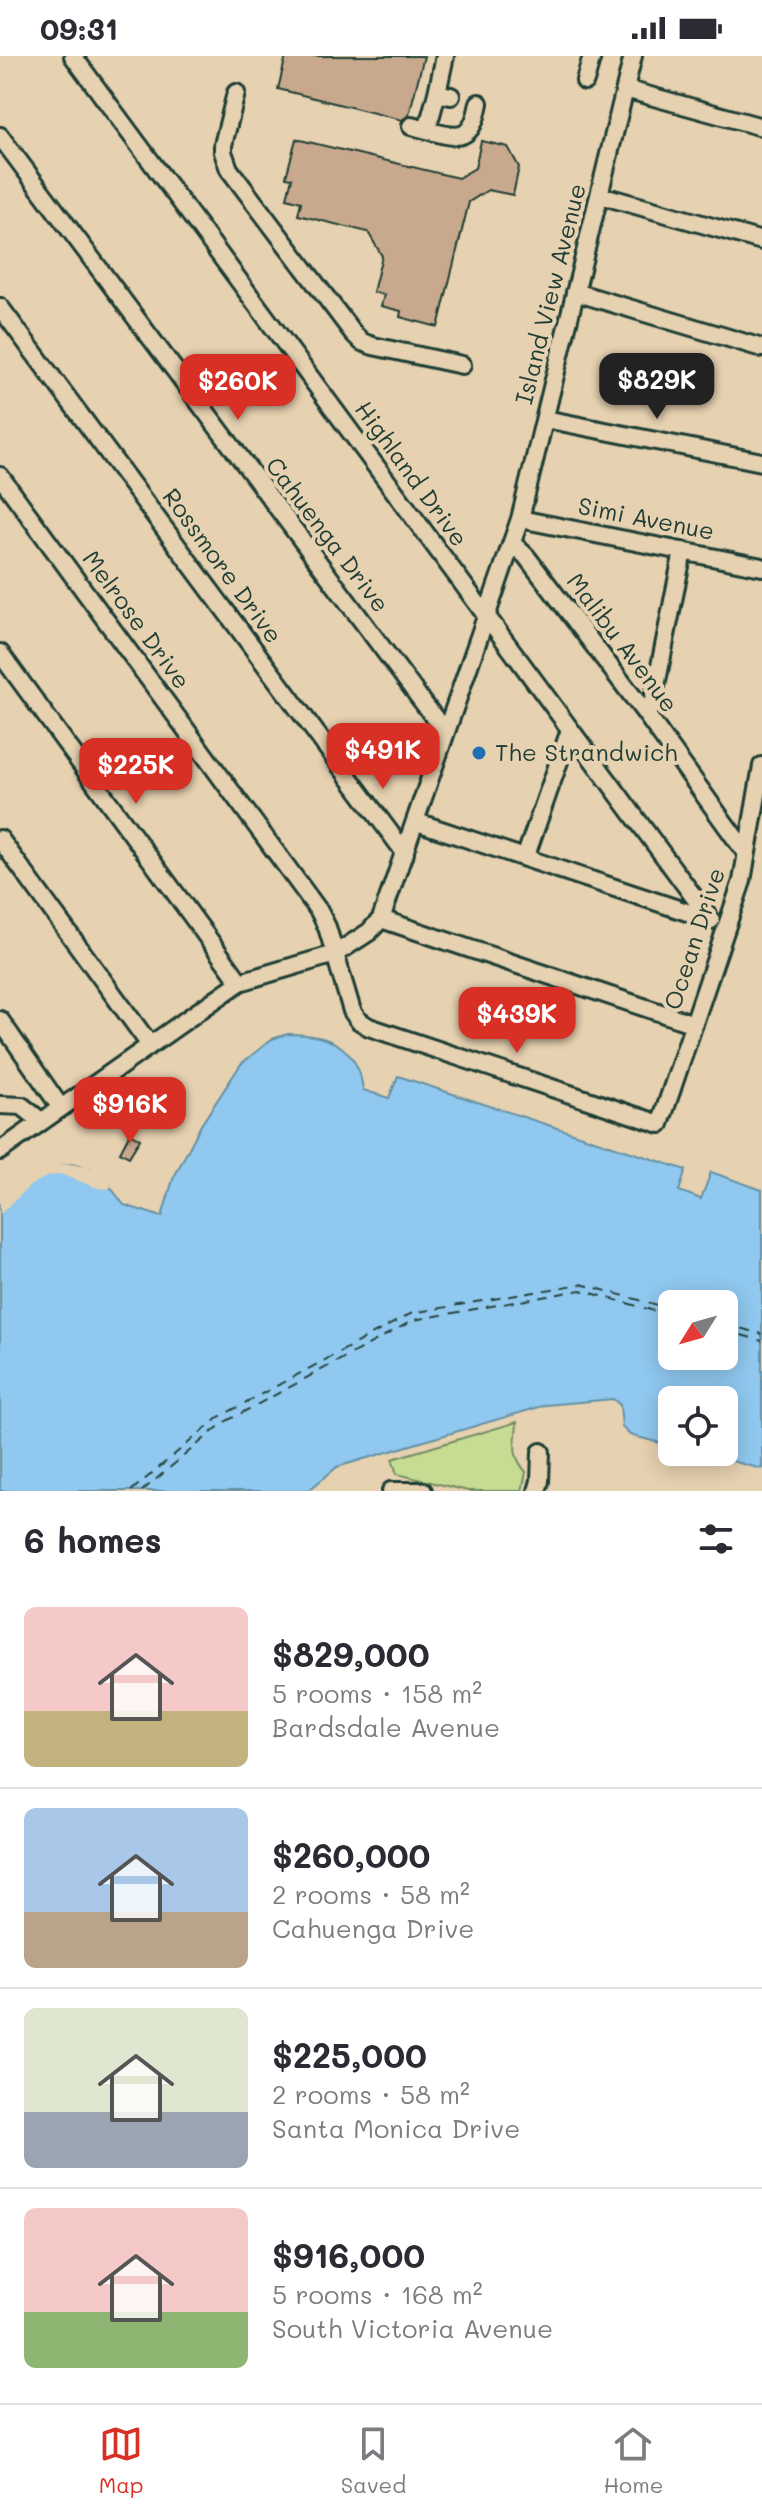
<!DOCTYPE html>
<meta charset="utf-8">
<style>
:root{--surface:#fff;--page:#f7f7f7;--text:#2b2b33;--muted:#7c7c81;--line:#e1e1e2;--accent:#d93025}
body{margin:0;font-family:Mali,sans-serif;background:var(--page);color:var(--text);height:100vh;display:flex;flex-direction:column;font-size:30px;white-space:nowrap}
*{box-sizing:border-box;margin:0}
p{font-size:26px;color:var(--muted)}
.icon{flex:none;width:44px;height:44px;fill:none;stroke:currentColor;stroke-width:2;stroke-linecap:round;stroke-linejoin:round}
.map{position:relative;height:1435px;overflow:hidden}
.panel{display:flex;flex-direction:column;background:var(--surface);flex:1}
.panel>*{flex:none}
.needle{width:52px;rotate:233deg}
.tools{position:absolute;left:658px;top:1234px;display:grid;gap:16px}
.tools a{display:grid;place-items:center;width:80px;height:80px;border-radius:12px;background:var(--surface);box-shadow:0 4px 20px #0003;font-size:40px}
.price{position:absolute;translate:-50% -68px;padding:0 18px;border-radius:16px;background:var(--accent);color:#fff;font-size:26px;line-height:52px;filter:drop-shadow(0 2px 4px #0008)}
.price::after{content:'';position:absolute;left:50%;top:48px;width:24px;height:18px;margin-left:-12px;background:inherit;clip-path:polygon(0 0,100% 0,50% 100%)}
.price.active{background:#222;color:#fff}
ul{padding:0;list-style:none}
li{display:flex;align-items:center;gap:24px;height:200px;padding:0 24px}
li+li{border-top:2px solid var(--line)}
li span{display:grid;place-items:center;flex:none;width:224px;height:160px;border-radius:12px;color:#555}
li>.icon{margin-inline-start:auto}
span .icon{width:96px;height:96px;fill:#fffc;stroke-width:1}
li b{font-size:34px}
h2{display:flex;justify-content:space-between;align-items:center;height:96px;padding:0 24px;font-size:34px}
.status{display:flex;justify-content:space-between;align-items:center;height:56px;padding:0 40px;background:var(--surface);direction:ltr}
.status svg{height:22px;fill:currentColor}
.menu{display:flex;justify-content:space-around;align-items:center;height:112px;border-top:2px solid var(--line);background:var(--surface);font-size:22px;color:var(--muted)}
.menu a{display:grid;justify-items:center;gap:4px}
.menu .active{color:var(--accent)}
.map>svg:first-child{display:block}
.green{fill:#c5dc92;stroke:#728c63;stroke-width:2}
.water{fill:#90c8ef;stroke:#6390a4;stroke-width:2;fill-rule:evenodd}
.pier{fill:#e6d1b0}
.lines{fill:none;stroke-linecap:round;stroke-linejoin:round}
.ferry{stroke:#25443d;stroke-width:2;stroke-dasharray:10 8;stroke-linecap:butt}
.building{fill:#c9a98e;stroke:#1f3d34;stroke-width:2}
.minor-casing{stroke:#1f3d34;stroke-width:22}
.minor{stroke:#e6d1b0;stroke-width:16}
.poi-dot{fill:#1f6fb2;stroke:#e6d1b0;stroke-width:3}
.labels{text-anchor:middle;stroke-width:8;stroke-linejoin:round;paint-order:stroke}
.street-label{font-size:24px;fill:#1f3d34;stroke:#e6d1b0}
.poi-label{font-size:24px;fill:#1f3d34;stroke:#e6d1b0;text-anchor:start}
</style>
<div class="status"><b>09:31</b><svg viewBox="0 0 49 12"><path d="M0 12V9h3v3zM5 12V6h3v6zM10 12V3h3v9zM15 12V0h3v12zM26 1h20v11H26zM47 4h2v5h-2z"/></svg></div>
<div class="map">
<svg width="762" height="1435" viewBox="0 0 762 1435">
<rect width="100%" height="100%" fill="#e6d1b0"/>
<filter id="ink" filterUnits="userSpaceOnUse"><feTurbulence type="fractalNoise" baseFrequency=".0125" numOctaves="2"/><feDisplacementMap in="SourceGraphic" scale="16" xChannelSelector="R" yChannelSelector="G"/><feConvolveMatrix kernelMatrix="1 2 1 2 8 2 1 2 1" color-interpolation-filters="sRGB"/></filter>
<g filter="url(#ink)">
<!-- green -->
<path class="green" d="M517 1366C516 1389 510 1397 526 1416L522 1435H468L397 1418 392 1403Z"/>
<!-- water -->
<path class="water" d="M288 978C329 978 358 990 363 1034L389 1042 398 1020 686 1114 679 1135 701 1143 711 1116 762 1134V1413L697 1396H724V1344H672V1390L630 1379 622 1371 620 1349 613 1343 546 1349 337 1411 308 1435H0V1148L52 1112 71 1108 91 1113 105 1124 124 1149 162 1161 173 1123 201 1069 241 1008 272 983ZM672 1248H724V1300H672Z"/>
<!-- pier -->
<path class="pier" d="M70 1108 92 1112 106 1121 111 1131 107 1133 98 1132 60 1118 46 1121 31 1129 0 1158V1143L26 1121 44 1111Z"/>
<g class="lines">
<!-- ferry -->
<path class="ferry" d="M724 1268 762 1278
M724 1274 762 1285
M131 1435 219 1361 412 1257 581 1228 672 1253
M142 1435 223 1367 414 1264 581 1234 672 1260"/>
</g>
<!-- building -->
<path class="building" d="M286 0H424L409 59 402 64 278 33Z
M296 83 458 122 475 112 481 85 508 91 519 111 513 139 488 134 469 146 438 271 400 261 401 255 381 250 384 239 373 236 382 200 368 176 298 159 301 146 287 142 292 122 286 121Z
M130 1077 140 1083 129 1101 120 1096Z"/>
<g class="lines">
<defs>
<path id="minor" d="M73 0 711 864
M445 0 437 37 451 40
M585 25 592 0
M625 33 762 71
M236 37 223 89V96L229 113 353 277 362 286 373 290 462 309
M411 70 427 74 437 37
M427 74C460 84 472 85 479 47
M0 80 445 676
M600 139 762 185
M575 236 762 292
M0 251 405 797
M545 363 762 406
M0 420 319 855 327 871 352 955 358 964 369 971 660 1068 742 825 762 710
M520 463 762 511
M512 487 526 500 646 658 746 797
M0 597 240 926
M646 658 652 650 683 495
M417 766 711 864
M0 783 150 989
M525 802 570 674
M381 863 694 968
M0 964 61 1052
M0 1049 22 1050 41 1065
M0 1095 240 926 335 898 369 876 381 863 520 463 633 0
M391 1435H423
M537 1435 540 1425 541 1396"/>
</defs>
<!-- minor casing -->
<use href="#minor" class="minor-casing"/>
<!-- minor -->
<use href="#minor" class="minor"/>
</g>
</g>
<!-- markers -->
<circle class="poi-dot" cx="479" cy="697" r="8"/>
<g class="labels">
<!-- street labels -->
<g class="street-label">
<text transform="translate(551 238) rotate(-76)" y="8">Island View Avenue</text>
<text transform="translate(411 418) rotate(54)" y="8">Highland Drive</text>
<text transform="translate(646 463) rotate(11)" y="8">Simi Avenue</text>
<text transform="translate(327 479) rotate(53)" y="8">Cahuenga Drive</text>
<text transform="translate(222 510) rotate(54)" y="8">Rossmore Drive</text>
<text transform="translate(136 564) rotate(54)" y="8">Melrose Drive</text>
<text transform="translate(622 587) rotate(53)" y="8">Malibu Avenue</text>
<text transform="translate(695 883) rotate(-72)" y="8">Ocean Drive</text>
</g>
<!-- poi labels -->
<g class="poi-label">
<text x="495" y="705">The Strandwich</text>
</g>
</g>
</svg>
<div class="tools">
<a><svg class="needle" viewBox="-14 -14 28 28"><path d="M0-13l5 13h-10z" fill="#e53935"/><path d="M0 13l5-13h-10z" fill="#7c7c81"/></svg></a>
<a><svg class="icon" aria-label="locate" viewBox="0 0 24 24"><circle cx="12" cy="12" r="6"/><path d="M12 2v4M12 18v4M2 12h4M18 12h4"/></svg></a>
</div>
<b class="price active" style="left:657px;top:365px">$829K</b>
<b class="price" style="left:238px;top:366px">$260K</b>
<b class="price" style="left:383px;top:735px">$491K</b>
<b class="price" style="left:136px;top:750px">$225K</b>
<b class="price" style="left:517px;top:999px">$439K</b>
<b class="price" style="left:130px;top:1089px">$916K</b>
</div>
<section class="panel">
<h2>6 homes<svg class="icon" aria-label="filters" viewBox="0 0 24 24"><path d="M4 7h16M4 17h16"/><circle cx="9" cy="7" r="2"/><circle cx="15" cy="17" r="2"/></svg></h2>
<ul>
<li><span style="background:linear-gradient(#f6c9c9 65%,#c2b280 0)"><svg class="icon" aria-label="home" viewBox="0 0 24 24"><path d="M3 11l9-7 9 7M6 9v11h12V9"/></svg></span><div><b>$829,000</b><p>5 rooms · 158 m²</p><p>Bardsdale Avenue</p></div></li>
<li><span style="background:linear-gradient(#a9c7e8 65%,#b9a48a 0)"><svg class="icon" aria-label="home" viewBox="0 0 24 24"><path d="M3 11l9-7 9 7M6 9v11h12V9"/></svg></span><div><b>$260,000</b><p>2 rooms · 58 m²</p><p>Cahuenga Drive</p></div></li>
<li><span style="background:linear-gradient(#dfe7d0 65%,#9aa5b1 0)"><svg class="icon" aria-label="home" viewBox="0 0 24 24"><path d="M3 11l9-7 9 7M6 9v11h12V9"/></svg></span><div><b>$225,000</b><p>2 rooms · 58 m²</p><p>Santa Monica Drive</p></div></li>
<li><span style="background:linear-gradient(#f6c9c9 65%,#8fb573 0)"><svg class="icon" aria-label="home" viewBox="0 0 24 24"><path d="M3 11l9-7 9 7M6 9v11h12V9"/></svg></span><div><b>$916,000</b><p>5 rooms · 168 m²</p><p>South Victoria Avenue</p></div></li>
</ul>
</section>
<nav class="menu">
<a class="active"><svg class="icon" aria-label="map" viewBox="0 0 24 24"><path d="M3 6l6-2 6 2 6-2v14l-6 2-6-2-6 2zM9 4v14M15 6v14"/></svg>Map</a>
<a><svg class="icon" aria-label="saved" viewBox="0 0 24 24"><path d="M7 4h10v16l-5-4-5 4z"/></svg>Saved</a>
<a><svg class="icon" aria-label="home" viewBox="0 0 24 24"><path d="M3 11l9-7 9 7M6 9v11h12V9"/></svg>Home</a>
</nav>
